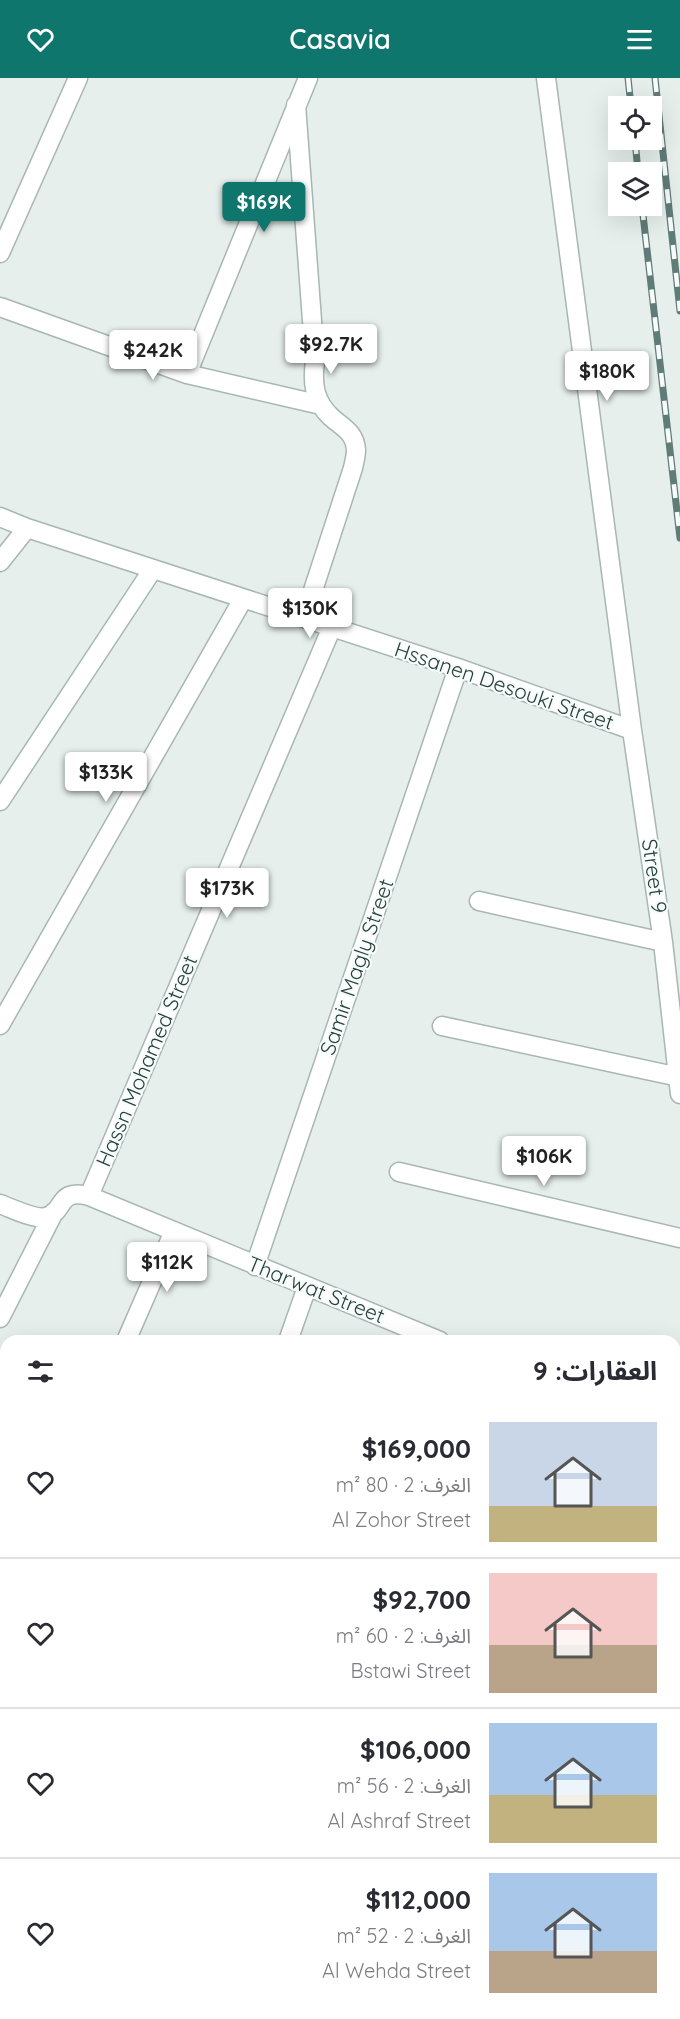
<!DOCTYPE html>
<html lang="ar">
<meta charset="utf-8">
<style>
:root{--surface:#fff;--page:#f7f7f7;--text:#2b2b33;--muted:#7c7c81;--line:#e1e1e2;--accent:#0f766e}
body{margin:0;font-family:Quicksand,"Noto Sans Arabic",sans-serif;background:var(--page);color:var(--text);direction:rtl;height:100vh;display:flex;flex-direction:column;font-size:22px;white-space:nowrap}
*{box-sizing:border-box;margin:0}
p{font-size:20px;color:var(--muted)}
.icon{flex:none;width:33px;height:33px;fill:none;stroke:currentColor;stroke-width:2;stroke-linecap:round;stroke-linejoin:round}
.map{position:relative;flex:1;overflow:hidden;direction:ltr}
.drawer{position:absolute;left:0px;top:1257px;width:681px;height:684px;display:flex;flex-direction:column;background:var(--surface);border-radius:18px 18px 0 0;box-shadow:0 6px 24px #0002;direction:rtl}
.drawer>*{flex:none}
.fabs{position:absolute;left:608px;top:18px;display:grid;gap:12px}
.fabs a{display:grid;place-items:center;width:54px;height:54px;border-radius:0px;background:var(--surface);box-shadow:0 6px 24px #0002;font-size:30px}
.price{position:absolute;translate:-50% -51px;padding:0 14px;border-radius:6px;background:#fff;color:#222;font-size:20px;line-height:39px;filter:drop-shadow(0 2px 3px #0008)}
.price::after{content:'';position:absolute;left:50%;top:36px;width:18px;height:14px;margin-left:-9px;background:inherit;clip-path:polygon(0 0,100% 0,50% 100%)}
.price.selected{background:var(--accent);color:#fff}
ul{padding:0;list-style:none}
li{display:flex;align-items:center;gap:18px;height:150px;padding:0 24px}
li+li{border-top:2px solid var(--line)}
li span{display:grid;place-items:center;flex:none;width:168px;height:120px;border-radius:0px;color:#555}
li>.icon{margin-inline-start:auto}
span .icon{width:72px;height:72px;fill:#fffc;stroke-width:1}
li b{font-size:26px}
h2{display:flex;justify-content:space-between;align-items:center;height:72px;padding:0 24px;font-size:26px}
header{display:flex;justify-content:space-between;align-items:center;height:78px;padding:0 24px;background:var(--accent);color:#fff;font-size:27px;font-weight:600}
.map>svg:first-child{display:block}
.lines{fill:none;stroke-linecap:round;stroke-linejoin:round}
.minor-casing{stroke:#a8b7b4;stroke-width:21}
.minor{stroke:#fff;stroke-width:18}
.rail-casing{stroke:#607c78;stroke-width:7}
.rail{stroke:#f7fbf9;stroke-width:4.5;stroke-dasharray:14;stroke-linecap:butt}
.labels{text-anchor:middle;stroke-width:4.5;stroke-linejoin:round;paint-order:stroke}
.street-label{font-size:21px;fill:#25413d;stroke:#f7fbf9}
</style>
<header><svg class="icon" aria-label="menu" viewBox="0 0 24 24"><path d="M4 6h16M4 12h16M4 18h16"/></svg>Casavia<svg class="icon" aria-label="heart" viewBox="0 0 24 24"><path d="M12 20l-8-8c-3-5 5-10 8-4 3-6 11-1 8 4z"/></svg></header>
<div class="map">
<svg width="680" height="1941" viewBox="0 0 680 1941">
<rect width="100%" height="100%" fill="#e6efec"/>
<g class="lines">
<defs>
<path id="minor" d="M546 0 632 652 663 864 680 1016
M296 27 315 283C312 305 314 323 331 339 342 349 355 354 356 372 356 378 354 385 353 390L304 540
M0 175 78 0
M0 229 187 296 321 327
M187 296 308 0
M0 439 27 450 458 590 632 652
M0 484 27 450
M0 723 153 491
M479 823 663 864
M0 947 243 521
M442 948 679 999
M399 1094 680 1160
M89 1118 332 549
M0 1126C11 1130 35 1142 46 1139 66 1134 56 1110 89 1118L440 1263
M255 1188 458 590
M0 1240 54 1134
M126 1263 174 1153
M288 1263 307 1209
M675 1358 680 1359
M0 1550 6 1537
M675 1558 680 1559
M675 1718 680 1719
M675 1882 680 1883
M0 1892 6 1894
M55 1941 57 1935
M248 1941 249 1935
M434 1941 436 1935"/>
</defs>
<!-- minor casing -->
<use href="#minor" class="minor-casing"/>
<!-- minor -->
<use href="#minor" class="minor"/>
<defs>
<path id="rail" d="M628 0 631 28
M655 0 680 233
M635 62 638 94
M642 128 680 460"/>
</defs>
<!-- rail casing -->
<use href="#rail" class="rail-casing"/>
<!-- rail -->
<use href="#rail" class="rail"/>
</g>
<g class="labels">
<!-- street labels -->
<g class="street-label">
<text transform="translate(504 608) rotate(19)" y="7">Hssanen Desouki Street</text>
<text transform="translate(654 798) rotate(82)" y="7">Street 9</text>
<text transform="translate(357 889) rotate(-71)" y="7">Samir Magly Street</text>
<text transform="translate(147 983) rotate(-67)" y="7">Hassn Mohamed Street</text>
<text transform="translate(316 1212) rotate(22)" y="7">Tharwat Street</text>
</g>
</g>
</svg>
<div class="fabs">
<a><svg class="icon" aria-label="locate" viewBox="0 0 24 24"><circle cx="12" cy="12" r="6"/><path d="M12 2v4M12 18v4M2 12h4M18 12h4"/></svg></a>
<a><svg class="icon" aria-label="layers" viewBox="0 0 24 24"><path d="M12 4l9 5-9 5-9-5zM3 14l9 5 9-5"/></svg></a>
</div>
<b class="price selected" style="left:264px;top:155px">$169K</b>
<b class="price" style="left:331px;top:297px">$92.7K</b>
<b class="price" style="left:153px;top:303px">$242K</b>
<b class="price" style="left:607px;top:324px">$180K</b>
<b class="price" style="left:310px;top:561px">$130K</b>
<b class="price" style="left:106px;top:725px">$133K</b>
<b class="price" style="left:227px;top:841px">$173K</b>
<b class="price" style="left:544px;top:1109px">$106K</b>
<b class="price" style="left:167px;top:1215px">$112K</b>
<section class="drawer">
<h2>العقارات: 9<svg class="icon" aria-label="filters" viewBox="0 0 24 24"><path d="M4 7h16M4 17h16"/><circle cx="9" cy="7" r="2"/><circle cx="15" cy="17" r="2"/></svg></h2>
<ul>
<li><span style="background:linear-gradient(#c9d6e8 70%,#c2b280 0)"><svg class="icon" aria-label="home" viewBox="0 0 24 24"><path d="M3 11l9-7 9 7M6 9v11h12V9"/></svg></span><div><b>$169,000</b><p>الغرف: 2 · 80 m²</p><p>Al Zohor Street</p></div><svg class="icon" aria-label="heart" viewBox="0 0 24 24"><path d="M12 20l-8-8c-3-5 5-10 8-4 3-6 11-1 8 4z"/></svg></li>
<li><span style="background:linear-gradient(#f6c9c9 60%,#b9a48a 0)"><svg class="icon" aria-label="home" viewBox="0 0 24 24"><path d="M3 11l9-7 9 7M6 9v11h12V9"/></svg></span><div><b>$92,700</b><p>الغرف: 2 · 60 m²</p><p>Bstawi Street</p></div><svg class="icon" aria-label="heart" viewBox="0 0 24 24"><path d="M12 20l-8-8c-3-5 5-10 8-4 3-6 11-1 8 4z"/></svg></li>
<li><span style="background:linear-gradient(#a9c7e8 60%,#c2b280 0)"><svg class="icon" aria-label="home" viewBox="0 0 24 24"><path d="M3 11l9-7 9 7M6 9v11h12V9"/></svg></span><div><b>$106,000</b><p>الغرف: 2 · 56 m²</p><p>Al Ashraf Street</p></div><svg class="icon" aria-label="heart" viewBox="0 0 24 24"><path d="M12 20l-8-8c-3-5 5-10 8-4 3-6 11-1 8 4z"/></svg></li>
<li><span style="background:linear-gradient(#a9c7e8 65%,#b9a48a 0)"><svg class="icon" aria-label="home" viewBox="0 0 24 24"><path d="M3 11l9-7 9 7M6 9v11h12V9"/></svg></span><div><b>$112,000</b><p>الغرف: 2 · 52 m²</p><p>Al Wehda Street</p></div><svg class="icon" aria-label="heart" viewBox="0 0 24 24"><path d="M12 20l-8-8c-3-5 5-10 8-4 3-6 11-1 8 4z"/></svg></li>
</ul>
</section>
</div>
